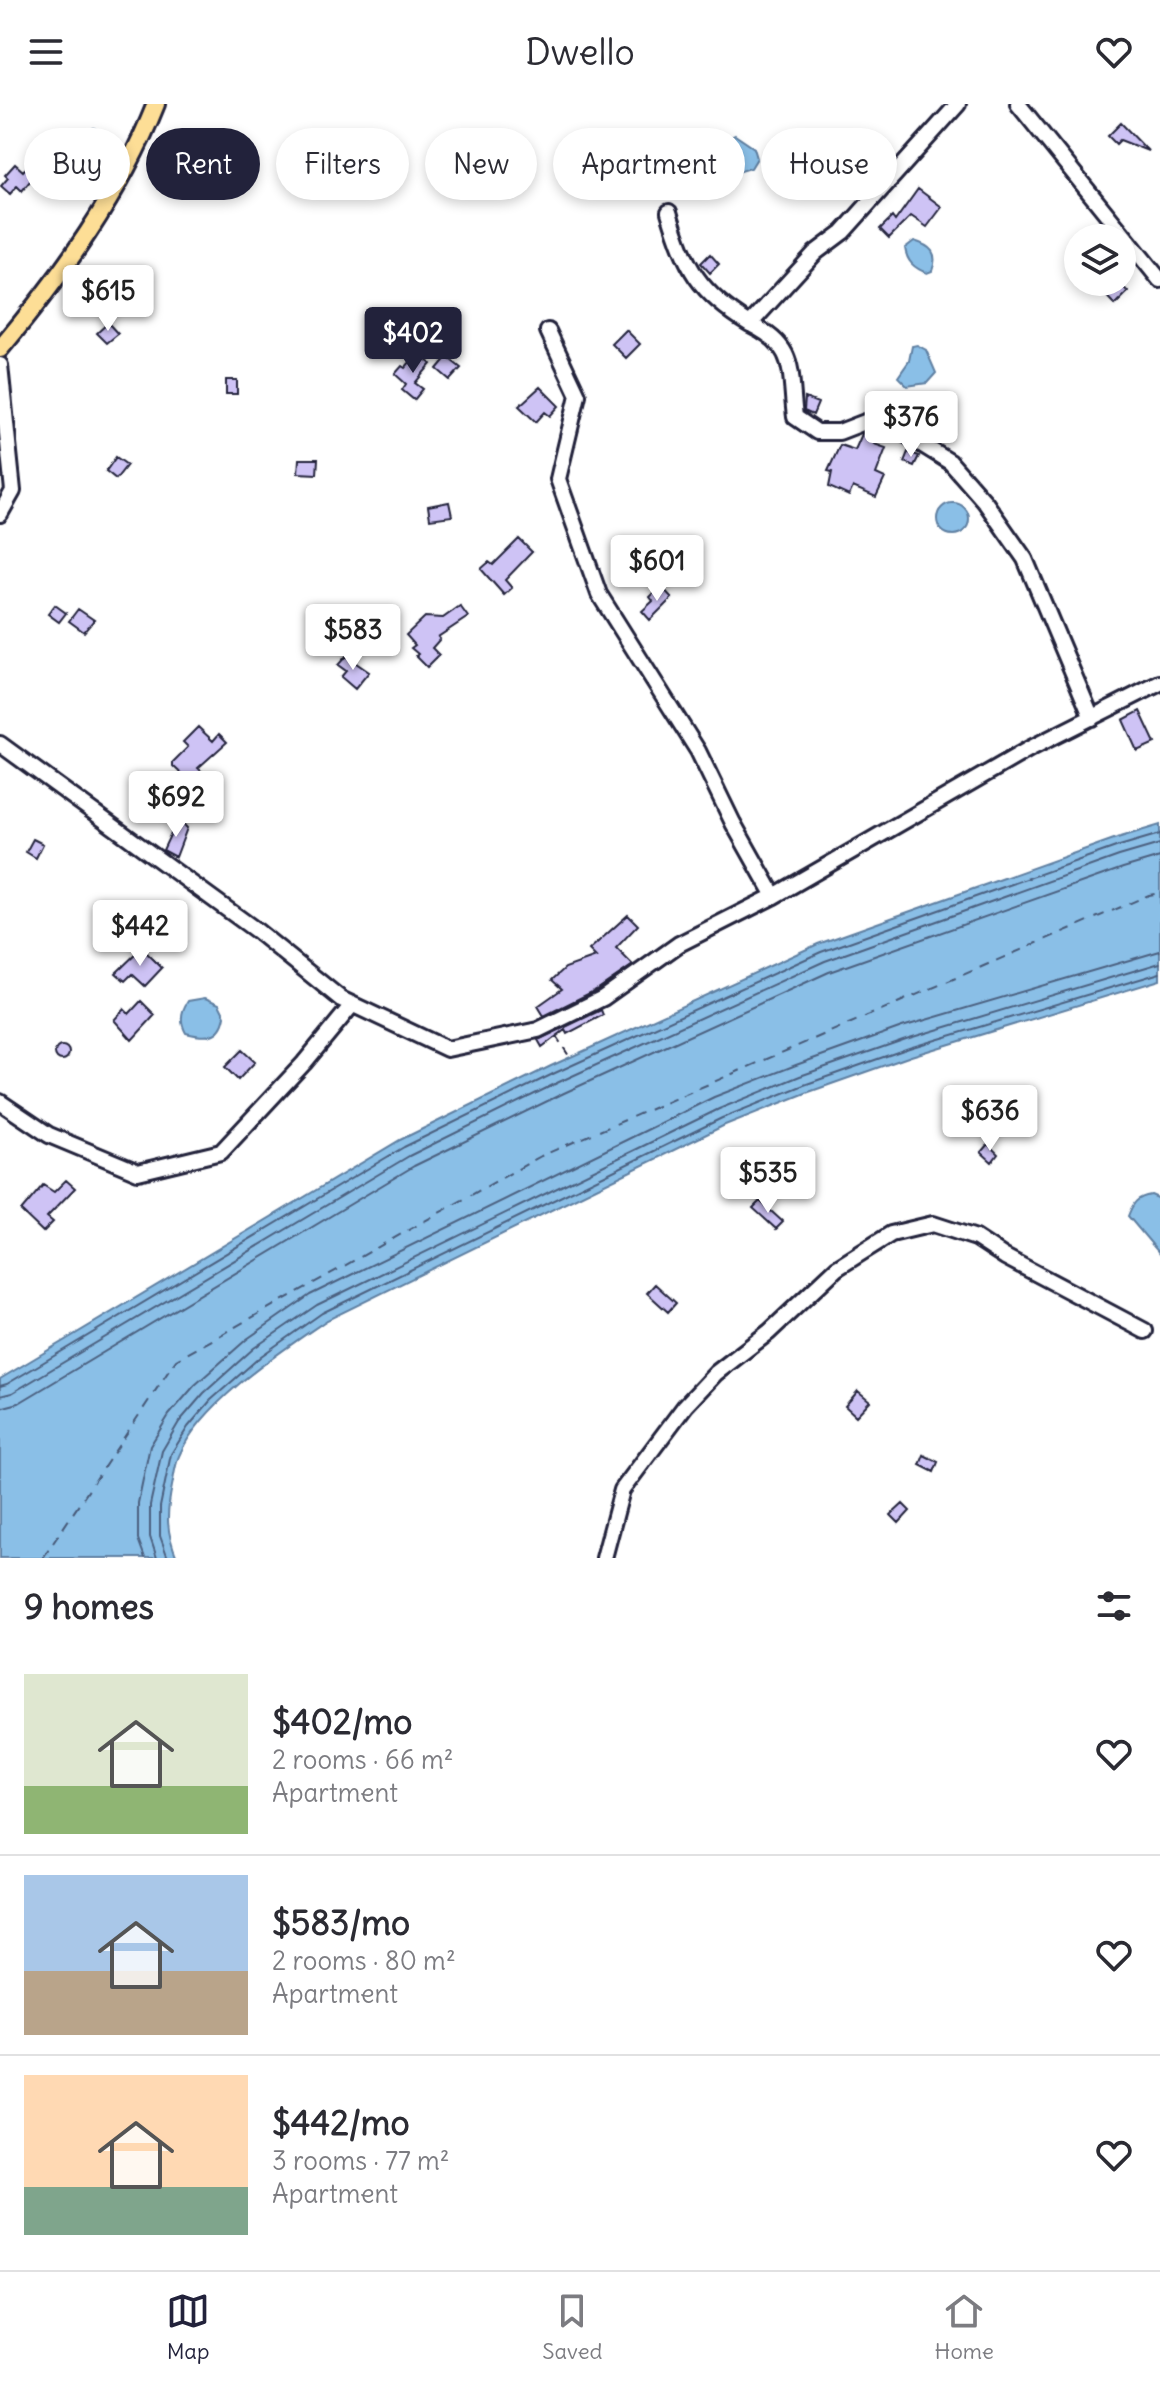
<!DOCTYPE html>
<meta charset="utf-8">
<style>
:root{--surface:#fff;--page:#f2f2f3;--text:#2b2b33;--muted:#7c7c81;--line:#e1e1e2;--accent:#22223b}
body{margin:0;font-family:Delius,sans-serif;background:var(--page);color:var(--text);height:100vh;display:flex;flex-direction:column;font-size:30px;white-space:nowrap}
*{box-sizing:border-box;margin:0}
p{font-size:26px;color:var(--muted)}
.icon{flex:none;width:44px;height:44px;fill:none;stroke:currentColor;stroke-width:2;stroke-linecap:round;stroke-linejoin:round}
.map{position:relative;height:1454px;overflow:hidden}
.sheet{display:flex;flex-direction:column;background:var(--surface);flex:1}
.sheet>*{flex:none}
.hud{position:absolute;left:24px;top:24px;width:1112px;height:72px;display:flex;gap:16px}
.controls{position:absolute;left:1064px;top:120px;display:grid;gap:16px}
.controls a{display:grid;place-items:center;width:72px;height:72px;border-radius:50%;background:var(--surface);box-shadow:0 4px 12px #0003;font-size:40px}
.price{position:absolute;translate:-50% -68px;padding:0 18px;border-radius:8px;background:#fff;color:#222;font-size:26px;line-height:52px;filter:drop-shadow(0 2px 4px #0008)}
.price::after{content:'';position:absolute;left:50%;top:48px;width:24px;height:18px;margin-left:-12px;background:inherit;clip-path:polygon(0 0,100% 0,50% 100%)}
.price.active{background:var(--accent);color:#fff}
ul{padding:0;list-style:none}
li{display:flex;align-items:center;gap:24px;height:200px;padding:0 24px}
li+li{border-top:2px solid var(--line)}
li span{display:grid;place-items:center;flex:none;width:224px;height:160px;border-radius:0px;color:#555}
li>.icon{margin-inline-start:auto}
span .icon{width:96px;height:96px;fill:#fffc;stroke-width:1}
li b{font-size:34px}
h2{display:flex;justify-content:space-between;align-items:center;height:96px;padding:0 24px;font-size:34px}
.tag{padding:0 28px;border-radius:36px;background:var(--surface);box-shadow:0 4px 12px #0003;font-size:28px;line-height:72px}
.tag.active{background:var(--accent);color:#fff}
header{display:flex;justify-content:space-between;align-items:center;height:104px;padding:0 24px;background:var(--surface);font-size:36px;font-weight:600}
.tab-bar{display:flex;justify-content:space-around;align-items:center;height:112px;border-top:2px solid var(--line);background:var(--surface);font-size:22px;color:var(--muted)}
.tab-bar a{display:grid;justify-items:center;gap:4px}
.tab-bar .active{color:var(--accent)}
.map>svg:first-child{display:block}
.water{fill:#8abfe7;stroke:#6080a2;stroke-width:2}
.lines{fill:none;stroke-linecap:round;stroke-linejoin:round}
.shore{stroke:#4c6180;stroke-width:2}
.ferry{stroke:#465977;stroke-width:2;stroke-dasharray:10 8;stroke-linecap:butt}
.building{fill:#cec3f5;stroke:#22223b;stroke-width:2}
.minor-casing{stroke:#22223b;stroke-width:20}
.major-casing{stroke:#22223b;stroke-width:22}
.path{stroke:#22223b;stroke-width:2;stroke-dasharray:8 6;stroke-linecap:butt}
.minor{stroke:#fff;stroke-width:14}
.major{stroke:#fdde96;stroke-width:16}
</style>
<header><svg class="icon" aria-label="menu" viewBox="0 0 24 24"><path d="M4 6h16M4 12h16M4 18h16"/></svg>Dwello<svg class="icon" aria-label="heart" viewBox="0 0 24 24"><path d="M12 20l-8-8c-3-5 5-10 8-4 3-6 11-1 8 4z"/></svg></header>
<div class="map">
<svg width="1160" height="1454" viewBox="0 0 1160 1454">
<rect width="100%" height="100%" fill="#fff"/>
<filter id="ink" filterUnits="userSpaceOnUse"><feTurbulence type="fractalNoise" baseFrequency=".0125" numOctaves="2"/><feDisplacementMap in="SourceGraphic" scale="16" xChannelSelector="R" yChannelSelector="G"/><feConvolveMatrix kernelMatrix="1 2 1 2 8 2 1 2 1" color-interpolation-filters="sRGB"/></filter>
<g filter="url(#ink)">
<!-- water -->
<path class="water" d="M94 24 111 35 115 42 87 82 67 66C66 51 81 30 94 24Z
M735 31 754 44 757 54 751 64 728 71C715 60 715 52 723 37Z
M914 137C931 142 939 149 932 167L927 169C914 164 907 158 905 144Z
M917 241 926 246 936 269 927 279 907 282 898 273 909 257 912 242Z
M937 415a16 16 0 1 1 32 0a16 16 0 1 1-32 0Z
M1160 721V876L911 952 806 989 725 1021 327 1216C280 1248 201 1299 179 1352 175 1361 174 1373 172 1382 166 1411 166 1427 177 1454H0V1275L400 1036 551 962 818 840 1114 735Z
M205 894 219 900 225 912C221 935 205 934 186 929 179 917 181 907 188 897Z
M1151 1091 1160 1095V1150L1128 1112C1133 1099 1137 1093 1151 1091Z"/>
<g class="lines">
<!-- shore -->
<path class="shore" d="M92 34 98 35 105 43 89 68 85 70 75 59Z
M0 1282 7 1280 404 1043 555 969 821 848 1116 743 1160 730
M0 1292 12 1289 409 1052 559 978 825 857 1119 752 1160 740
M0 1304 19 1299 414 1062 564 989 829 868 1123 764 1160 753
M145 1454 138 1435V1399L150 1342 169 1311 195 1281 247 1235 310 1191 714 993 796 961 902 923 1160 847
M157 1454 150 1433V1401L162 1347 179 1318 204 1289 254 1244 317 1201 719 1005 800 972 906 935 1160 859
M168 1454 160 1432V1403L171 1350 188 1323 211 1296 261 1252 322 1209 722 1014 804 981 909 944 1160 869"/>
<!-- ferry -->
<path class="ferry" d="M43 1454 176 1256 541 1052 1149 791 1160 789"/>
</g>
<!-- building -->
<path class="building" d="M1121 19 1148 47 1120 36 1116 40 1108 32Z
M35 54 43 61 22 87 17 82 10 90 1 82 8 74 5 71 15 60 23 67Z
M918 85 942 103 927 123 911 112 889 134 880 125 892 113 895 117Z
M710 150 719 160 710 169 701 159Z
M1093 178H1119L1128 188 1115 201Z
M108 219 118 230 107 239 97 229Z
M626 226 640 240 626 254 612 240Z
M418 249 431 260 415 279 423 285 414 296 402 286 406 280 395 270 402 262 405 264Z
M447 253 461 264 450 276 437 265Z
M226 276H237V290H226Z
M540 283 559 302 550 312 545 308 536 318 519 302Z
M805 294 818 299 813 311 804 307Z
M866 328 878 330 874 340 886 344 876 370 885 374 876 393 853 383 849 392 829 383 832 368 828 367 840 341 855 346 862 330Z
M908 348 919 352 914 362 904 358Z
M116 353 127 361 116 375 106 367Z
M299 355H318L317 370 298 369Z
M449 398 452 412 430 415 428 402Z
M519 435 532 448 505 476 512 484 504 491 481 465 489 458 493 461Z
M661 482 672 494 650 516 642 507 653 497 650 493Z
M55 501 66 509 59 518 48 510Z
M460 502 468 513 438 533 440 535 432 544 439 551 427 563 416 552 418 550 411 544 415 541 406 531 425 513 443 514Z
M78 505 94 516 84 528 69 517Z
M346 552 369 568 355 585 341 573 346 567 338 561Z
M1140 607 1155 639 1137 647 1123 616Z
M198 623 213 637 219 630 227 638 198 664 216 681 196 697 187 688 193 681 173 662V658L188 643 183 638Z
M178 714 187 724 176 753 163 746Z
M33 735 43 740 36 754 26 748Z
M628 811 638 821 616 844 633 861 598 885 544 912 538 902 562 885 552 876 565 864 596 853 589 846Z
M142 844 162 864 145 882 132 870 125 877 116 869Z
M141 897 155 911 132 936 114 916 124 905 129 910Z
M601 906 603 911 567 930 565 926 542 943 538 936Z
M55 949a7 7 0 1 1 14 0a7 7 0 1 1-14 0Z
M242 946 255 958 238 976 225 963Z
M988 1040 998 1050 992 1058 981 1048Z
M66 1076 75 1084 47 1113 53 1118 43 1128 21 1107 43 1081 54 1088Z
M760 1097 783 1118 776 1125 753 1104Z
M655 1180 676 1199 668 1208 647 1189Z
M858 1287 870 1297 856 1312 845 1302Z
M924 1351 938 1358 934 1368 920 1361Z
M903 1400 910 1407 899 1419 891 1411Z"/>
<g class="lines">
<defs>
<path id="minor" d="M1018 0 1160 176
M669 108C686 164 698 188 750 220L815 149 843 128 958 0
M750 220C798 243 789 267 795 313L817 328H839L865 318 889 320 950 358 985 398 1025 455 1092 614
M548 227 578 291 558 375 599 490 698 647 733 719 774 792
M0 261 13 387 0 410
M0 640 257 827 341 895 447 945 538 926 603 894 679 840 774 792 1029 645 1160 579
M0 998 49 1031 138 1068 221 1048 304 959 352 901
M604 1454 622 1386 685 1302 716 1269 769 1228 837 1164 891 1130 933 1120 976 1134 1005 1153 1145 1227"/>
<path id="major" d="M0 245C62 171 120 91 156 0"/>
</defs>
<!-- minor casing -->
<use href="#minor" class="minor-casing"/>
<!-- major casing -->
<use href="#major" class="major-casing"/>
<!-- path -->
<path class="path" d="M556 932 571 955"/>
<!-- minor -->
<use href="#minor" class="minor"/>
<!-- major -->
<use href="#major" class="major"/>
</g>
</g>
</svg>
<div class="controls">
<a><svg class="icon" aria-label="layers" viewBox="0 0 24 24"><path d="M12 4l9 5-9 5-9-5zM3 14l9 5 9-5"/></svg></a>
</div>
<b class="price" style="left:108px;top:229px">$615</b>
<b class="price active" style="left:413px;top:271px">$402</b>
<b class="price" style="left:911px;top:355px">$376</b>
<b class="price" style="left:657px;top:499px">$601</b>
<b class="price" style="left:353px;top:568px">$583</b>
<b class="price" style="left:176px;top:735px">$692</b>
<b class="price" style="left:140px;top:864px">$442</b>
<b class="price" style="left:990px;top:1049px">$636</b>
<b class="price" style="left:768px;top:1111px">$535</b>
<div class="hud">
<a class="tag">Buy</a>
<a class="tag active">Rent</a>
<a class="tag">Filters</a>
<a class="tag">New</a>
<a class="tag">Apartment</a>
<a class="tag">House</a>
</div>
</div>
<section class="sheet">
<h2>9 homes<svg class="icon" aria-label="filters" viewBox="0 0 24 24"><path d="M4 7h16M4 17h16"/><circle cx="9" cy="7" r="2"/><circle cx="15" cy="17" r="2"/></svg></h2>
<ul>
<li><span style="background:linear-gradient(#dfe7d0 70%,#8fb573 0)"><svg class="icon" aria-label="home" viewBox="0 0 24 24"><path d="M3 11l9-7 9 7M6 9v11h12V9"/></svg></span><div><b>$402/mo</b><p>2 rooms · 66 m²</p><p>Apartment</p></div><svg class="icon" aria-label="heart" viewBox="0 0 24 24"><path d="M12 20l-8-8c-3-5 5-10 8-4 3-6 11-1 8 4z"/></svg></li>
<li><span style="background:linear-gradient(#a9c7e8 60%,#b9a48a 0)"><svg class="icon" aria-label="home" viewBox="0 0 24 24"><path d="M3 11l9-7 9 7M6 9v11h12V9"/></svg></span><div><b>$583/mo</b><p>2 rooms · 80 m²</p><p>Apartment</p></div><svg class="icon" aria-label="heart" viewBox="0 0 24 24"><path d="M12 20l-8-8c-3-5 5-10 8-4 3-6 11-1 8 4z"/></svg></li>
<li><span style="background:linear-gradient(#ffd9b3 70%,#7fa58c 0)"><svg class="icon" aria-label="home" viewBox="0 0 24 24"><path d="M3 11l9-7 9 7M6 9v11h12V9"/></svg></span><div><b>$442/mo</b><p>3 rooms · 77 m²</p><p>Apartment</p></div><svg class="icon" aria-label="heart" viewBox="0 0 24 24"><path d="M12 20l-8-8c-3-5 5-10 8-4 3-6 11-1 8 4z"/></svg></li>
</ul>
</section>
<nav class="tab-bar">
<a class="active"><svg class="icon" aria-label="map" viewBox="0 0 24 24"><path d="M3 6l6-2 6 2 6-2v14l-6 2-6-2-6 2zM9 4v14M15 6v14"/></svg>Map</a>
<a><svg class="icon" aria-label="saved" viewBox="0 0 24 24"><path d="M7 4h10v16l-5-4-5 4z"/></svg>Saved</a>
<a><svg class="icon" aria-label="home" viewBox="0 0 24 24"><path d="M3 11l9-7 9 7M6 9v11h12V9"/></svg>Home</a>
</nav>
